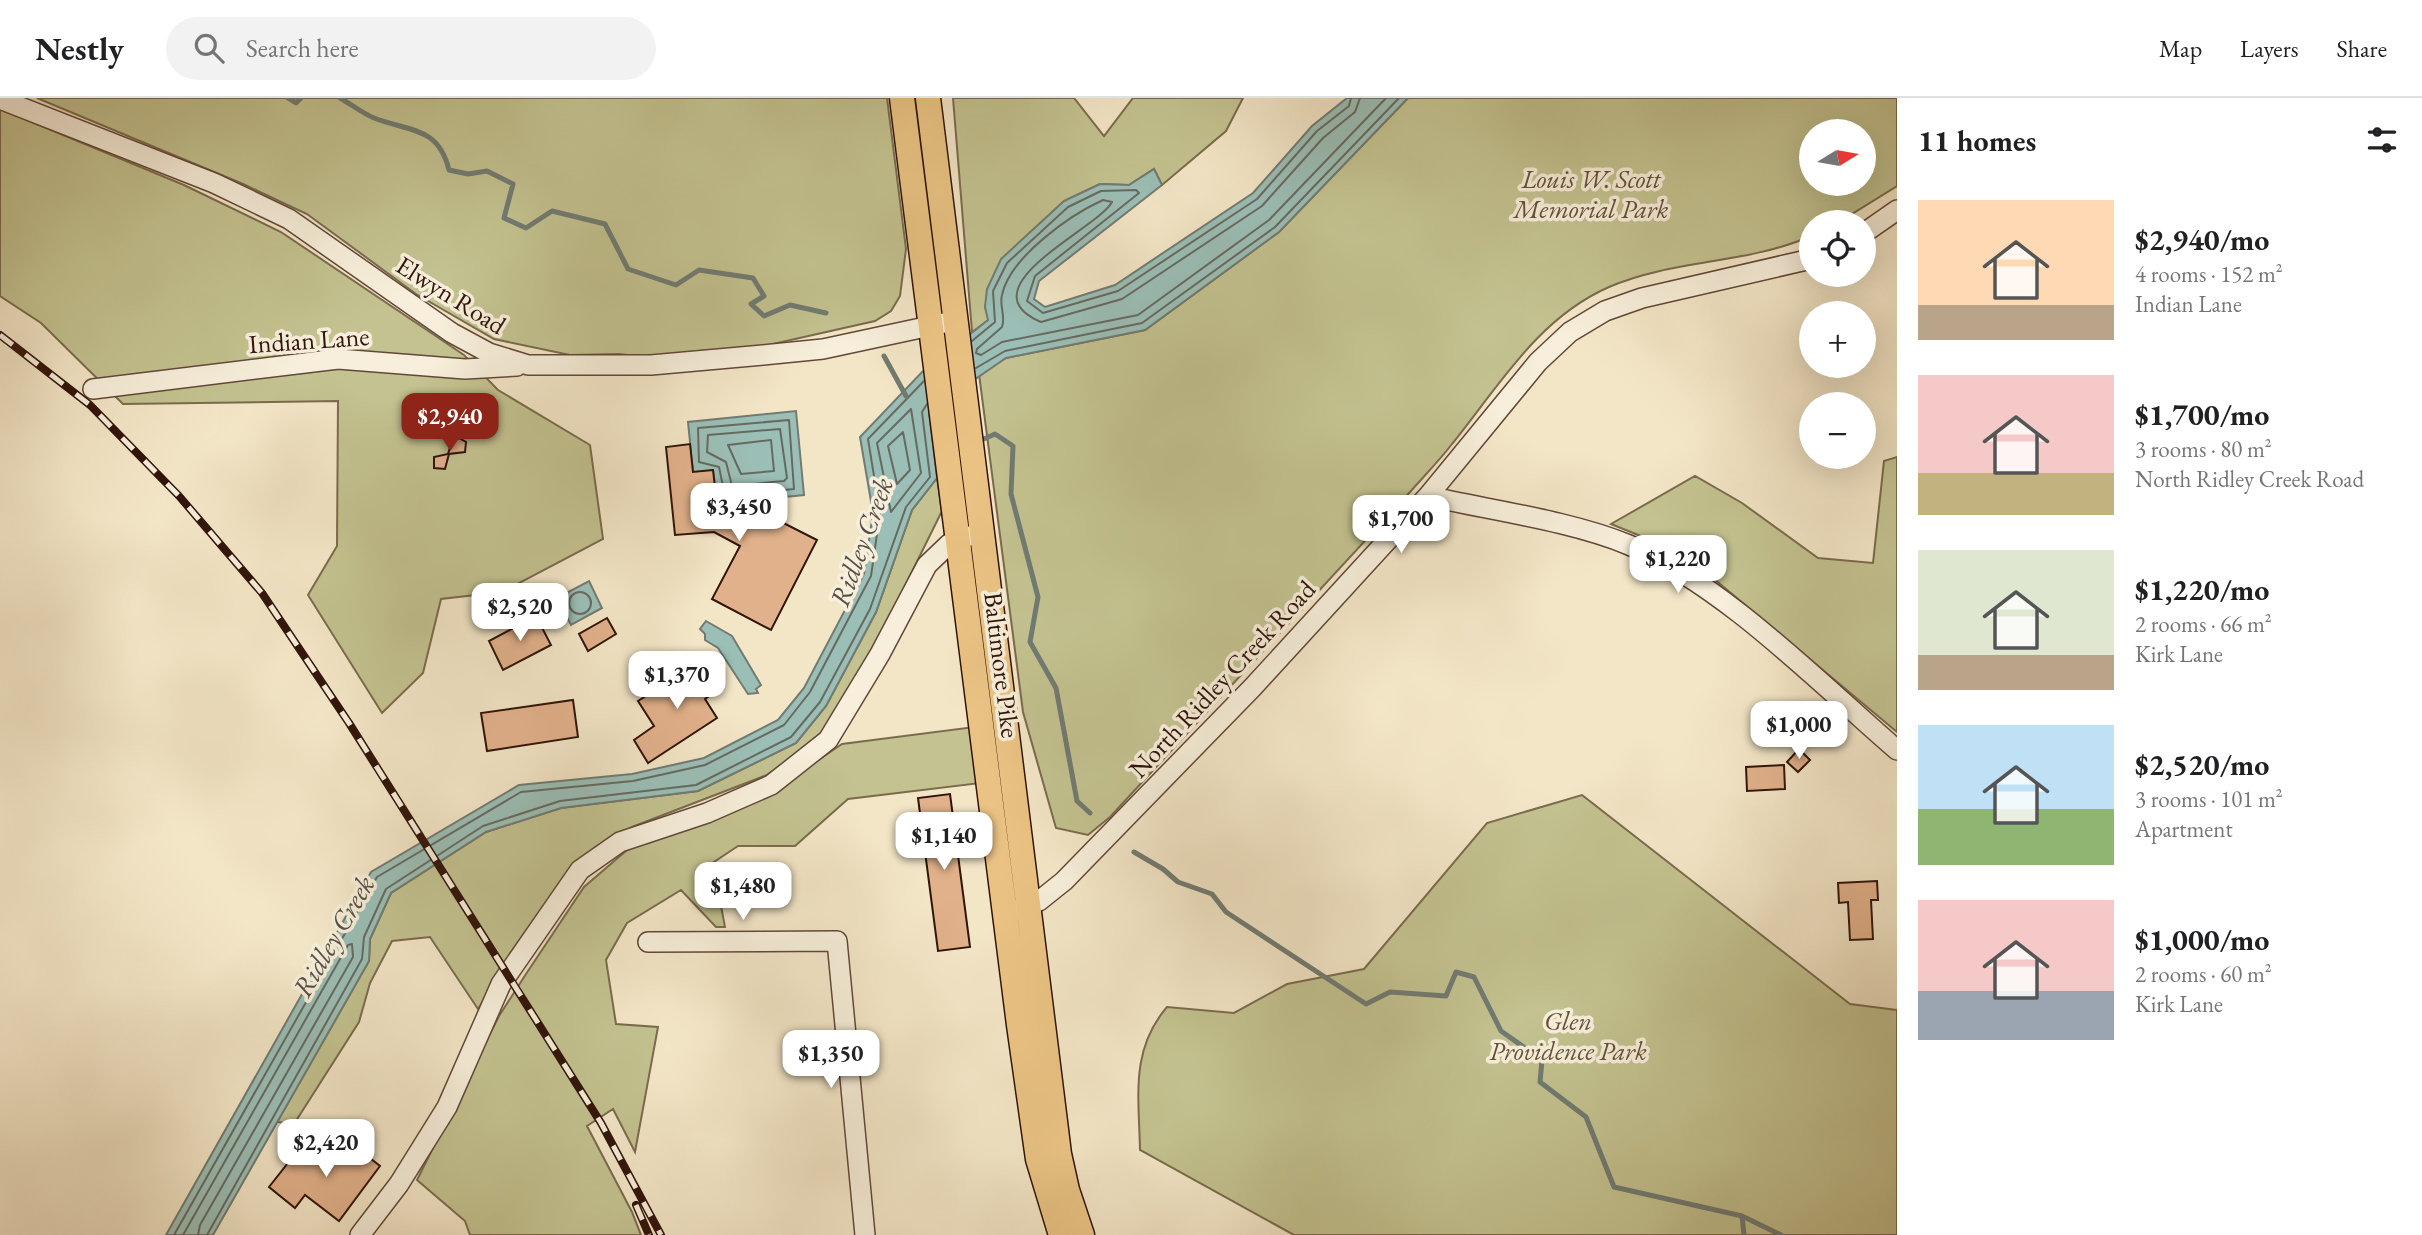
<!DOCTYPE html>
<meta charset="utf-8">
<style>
:root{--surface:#fff;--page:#f2f2f2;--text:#202124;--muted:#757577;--line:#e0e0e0;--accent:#8f2418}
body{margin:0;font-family:"EB Garamond",serif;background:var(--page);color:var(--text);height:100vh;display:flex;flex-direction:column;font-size:26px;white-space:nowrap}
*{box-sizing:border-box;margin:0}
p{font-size:23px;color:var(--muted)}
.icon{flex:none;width:38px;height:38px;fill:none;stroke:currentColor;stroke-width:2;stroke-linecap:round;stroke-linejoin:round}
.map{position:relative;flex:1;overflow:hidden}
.panel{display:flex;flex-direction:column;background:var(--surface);width:525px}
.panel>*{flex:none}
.needle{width:46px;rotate:79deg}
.controls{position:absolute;left:1799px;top:21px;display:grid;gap:14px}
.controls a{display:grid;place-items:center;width:77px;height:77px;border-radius:50%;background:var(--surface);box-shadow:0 7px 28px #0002;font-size:35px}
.price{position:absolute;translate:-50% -60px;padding:0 16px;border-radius:14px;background:#fff;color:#222;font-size:23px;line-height:46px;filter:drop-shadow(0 2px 4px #0008)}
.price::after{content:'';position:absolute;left:50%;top:42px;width:21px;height:16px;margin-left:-10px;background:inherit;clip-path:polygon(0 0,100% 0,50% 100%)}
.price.current{background:var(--accent);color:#fff}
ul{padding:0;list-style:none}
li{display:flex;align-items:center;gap:21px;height:175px;padding:0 21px}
li span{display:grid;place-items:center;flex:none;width:196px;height:140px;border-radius:0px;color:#555}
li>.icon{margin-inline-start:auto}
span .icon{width:84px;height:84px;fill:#fffc;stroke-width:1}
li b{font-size:30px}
h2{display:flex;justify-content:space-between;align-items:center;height:84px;padding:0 21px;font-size:30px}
header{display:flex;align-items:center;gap:42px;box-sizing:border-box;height:98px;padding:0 35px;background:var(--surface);border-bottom:2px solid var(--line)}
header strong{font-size:33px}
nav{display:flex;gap:38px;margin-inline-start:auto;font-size:24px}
.search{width:490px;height:63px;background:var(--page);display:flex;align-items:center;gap:18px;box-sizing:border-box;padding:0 24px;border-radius:38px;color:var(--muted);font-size:26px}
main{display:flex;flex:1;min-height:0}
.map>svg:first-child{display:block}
.green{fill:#c3c290;stroke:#7a6b4d;stroke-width:2;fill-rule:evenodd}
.water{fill:#9bbfb7;stroke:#717b72;stroke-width:2}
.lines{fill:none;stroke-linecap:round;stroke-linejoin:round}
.shore{stroke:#666a60;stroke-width:2}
.stream{stroke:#717b72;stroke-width:5}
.building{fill:#e1b18b;stroke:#31140a;stroke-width:2}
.minor-casing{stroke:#624839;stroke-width:22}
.major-casing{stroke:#31140a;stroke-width:27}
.minor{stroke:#f7efdb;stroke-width:19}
.major{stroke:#eac384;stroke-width:24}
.rail-casing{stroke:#31140a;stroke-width:8}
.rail{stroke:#f7efdb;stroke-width:5;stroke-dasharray:16;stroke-linecap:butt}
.labels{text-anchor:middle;stroke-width:7;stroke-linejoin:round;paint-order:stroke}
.park-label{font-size:26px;font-style:italic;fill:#645139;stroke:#f7efdb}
.street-label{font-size:26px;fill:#31140a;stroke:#f7efdb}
.water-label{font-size:28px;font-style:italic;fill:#565047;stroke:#f7efdb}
</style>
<header>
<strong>Nestly</strong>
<div class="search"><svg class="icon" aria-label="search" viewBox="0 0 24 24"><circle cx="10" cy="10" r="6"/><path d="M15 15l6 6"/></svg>Search here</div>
<nav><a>Map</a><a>Layers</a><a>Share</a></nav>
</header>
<main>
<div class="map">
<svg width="1897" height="1137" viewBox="0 0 1897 1137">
<rect width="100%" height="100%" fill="#f3e6c7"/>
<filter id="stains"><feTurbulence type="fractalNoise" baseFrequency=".00286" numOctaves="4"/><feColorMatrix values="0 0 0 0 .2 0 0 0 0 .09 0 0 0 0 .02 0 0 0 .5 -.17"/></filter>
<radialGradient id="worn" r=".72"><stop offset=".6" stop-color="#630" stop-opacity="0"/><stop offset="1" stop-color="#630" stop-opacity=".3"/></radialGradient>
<!-- green -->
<path class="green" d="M37 0H887L906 151 900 198 891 213 875 223 764 248 653 260 619 256 570 257 494 241 416 196 307 116 243 86Z
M953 0H1074L1104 38 1133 0H1243L1226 33 1162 87 1154 71 1129 87 1100 86 1064 103 1001 162 985 209 989 222 972 234Z
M1408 0H1897V88L1839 124H1811V138C1748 166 1674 161 1609 189 1538 220 1499 288 1452 346 1439 363 1424 378 1410 394L1110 719 1088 737 1056 730 1023 614 979 276 1006 260 1145 232 1279 134ZM1811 33H1864V86H1811Z
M0 11 184 87 281 134 464 257 498 292 590 347 603 441 502 494 441 501 423 575 382 615 308 497 337 448 338 303 123 306 41 225 0 198Z
M1897 359V634L1683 455 1611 426 1695 378 1742 405 1818 460 1873 465 1884 363Z
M937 380 942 413 890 518 826 634 767 677 632 729 594 750 566 777 478 911 430 839 392 843 370 885 359 924 294 1026 277 1024 369 863 370 841 391 795 486 734 561 710 698 693 796 645 826 608 876 514 912 412Z
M974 629 981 685 848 701 795 748H738L699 774 721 808 725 829H716L681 792 627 825 606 862 616 926 658 929 635 1054 613 1011 587 1028 632 1114 641 1137H470L465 1123 417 1082 499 918 526 876 584 789 627 752 774 692 842 646Z
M1582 697 1850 906 1897 912V1137H1294L1140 1052C1139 999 1130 952 1167 909L1234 915 1287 886 1364 871 1487 725Z"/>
<!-- water -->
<path class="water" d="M1347 0H1408L1279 134 1145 232 1006 260 929 313 937 380 912 412 876 514 826 608 796 645 698 693 561 710 486 734 391 795 370 841 369 863 213 1137H166L371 774 519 687 632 676 704 660 778 622 804 590 864 476 873 415 860 339 924 272 988 222 985 209 987 191 1001 161 1064 103 1100 86 1129 87 1154 71 1162 87 1039 183 1034 201 1045 209 1115 187 1253 95 1312 28Z
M796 313 804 397 717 406 713 372 693 374 688 324Z
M589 483 602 510 571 527 557 500Z
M706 523 732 538 761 587 756 591 758 595 748 596 718 550 705 542V536L700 531Z"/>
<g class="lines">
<!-- shore -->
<path class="shore" d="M1360 0 1355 14 1323 40 1262 108 1122 201 1041 224C962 190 1099 130 1112 104L1103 102C1070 117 1010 159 1002 197 999 208 1006 218 1002 229L977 251 976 255 981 257 1002 244 1138 217 1269 122 1386 0
M972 243 995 224 993 193 1007 165 1068 109 1101 93 1136 92 1139 95 1035 178 1027 203 1043 215 1118 193 1257 101 1317 33 1349 8 1351 0
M976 270 1005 253 1142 225 1275 129 1399 0
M911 311 921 375 891 414 877 345Z
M789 322 794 391 725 398 719 369 699 364 698 330Z
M780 331 787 380 784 383 732 388 726 364 707 354 708 337Z
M903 334 910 372 897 386 888 348Z
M771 342 774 373 741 376 728 347Z
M569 505a11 11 0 1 1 22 0a11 11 0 1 1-22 0Z
M174 1137 377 779 521 694 633 683 705 667 784 627 810 594 871 478 880 415 868 341 924 283
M183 1137 348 847 352 846 353 859 200 1127 198 1137
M207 1137 362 861 364 839 386 791 483 728 560 703 696 687 791 639 820 604 870 511 906 409 930 379 922 314 927 306"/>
<!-- stream -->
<path class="stream" d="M288 0 296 5 301 0
M340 0C351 6 362 15 374 20 410 34 438 28 449 72L468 76 487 73 513 86 504 120 526 130 552 113 605 126 628 171 676 187 699 172 753 180 764 198 751 206 764 218 790 207 826 215
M884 258 906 298
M977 344 995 336 1013 348 1011 396 1038 499 1030 544 1056 590 1077 703 1090 715
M1134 754 1163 771 1178 784 1212 796 1226 814 1366 906 1390 894 1446 898 1456 874 1474 879 1501 933 1542 962 1540 984 1586 1019 1614 1089 1742 1118 1744 1137
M1742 1118 1781 1137"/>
</g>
<!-- building -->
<path class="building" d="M459 340 466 344 465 354 449 356 445 371 434 370V359L448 356 452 343Z
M690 346 693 374 713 372 717 406 753 425 760 413 817 442 771 532 712 501 740 448 714 434 675 437 666 349Z
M536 518 551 547 503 572 489 543Z
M607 520 616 536 588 553 579 536Z
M701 563 719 591 705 601 717 620 648 665 634 642 654 628 638 603Z
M573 602 578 639 487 653 481 615Z
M1799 651 1810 662 1798 674 1787 664Z
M1784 667 1785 691 1747 693 1746 669Z
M950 696 970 849 938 853 918 700Z
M1877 783 1878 802H1871L1873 841 1850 842 1848 804 1839 805 1838 785Z
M348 1043 380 1068 339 1123 305 1097 295 1110 269 1089 303 1046 330 1067Z"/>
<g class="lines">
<defs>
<path id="minor" d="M0 1 214 85 289 121 452 235 489 255 528 267H651L763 257 823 251 944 225
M1864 135 1897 112
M93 291 338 261 465 271 517 268
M1428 398C1489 412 1572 423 1629 447 1724 487 1818 584 1897 652
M1018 812 1039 803 1064 783 1252 590 1428 398 1538 264 1570 234 1605 213 1642 200 1811 161
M648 844 837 843 865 1137
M360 1137 399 1086 447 1009 501 886 580 772 620 744 707 715 771 687 828 642 880 556 927 467 949 446 969 438"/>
<path id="major" d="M902 0 1019 927 1038 1061 1061 1137
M928 0 1059 1056 1067 1092 1082 1137"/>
</defs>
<!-- minor casing -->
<use href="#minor" class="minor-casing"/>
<!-- major casing -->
<use href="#major" class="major-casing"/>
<!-- minor -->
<use href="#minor" class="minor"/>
<!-- major -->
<use href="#major" class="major"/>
<defs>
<path id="rail" d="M0 237 90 307 179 398 262 495 349 625 601 1025 661 1137
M636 1107 649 1137"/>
</defs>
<!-- rail casing -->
<use href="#rail" class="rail-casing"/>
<!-- rail -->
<use href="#rail" class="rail"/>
</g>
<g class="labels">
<!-- park labels -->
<g class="park-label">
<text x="1591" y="90">Louis W. Scott<tspan x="1591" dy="30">Memorial Park</tspan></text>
<text x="1568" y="932">Glen<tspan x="1568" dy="30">Providence Park</tspan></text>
</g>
<!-- street labels -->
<g class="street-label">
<text transform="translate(451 197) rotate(32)" y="9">Elwyn Road</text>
<text transform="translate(309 242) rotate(-4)" y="9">Indian Lane</text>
<text transform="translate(1002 567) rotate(83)" y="9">Baltimore Pike</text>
<text transform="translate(1222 581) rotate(-47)" y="9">North Ridley Creek Road</text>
</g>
<!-- water labels -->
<g class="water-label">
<text transform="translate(861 444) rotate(-70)" y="10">Ridley Creek</text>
<text transform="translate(333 838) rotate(-60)" y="10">Ridley Creek</text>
</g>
</g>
<rect width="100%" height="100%" filter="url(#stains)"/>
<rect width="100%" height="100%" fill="url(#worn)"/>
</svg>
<div class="controls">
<a><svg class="needle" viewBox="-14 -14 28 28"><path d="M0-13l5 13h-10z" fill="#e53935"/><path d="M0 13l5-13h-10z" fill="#757577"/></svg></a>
<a><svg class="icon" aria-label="locate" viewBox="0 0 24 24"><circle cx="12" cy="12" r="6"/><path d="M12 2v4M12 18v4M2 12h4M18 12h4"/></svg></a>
<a>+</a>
<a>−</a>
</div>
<b class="price current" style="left:450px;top:355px">$2,940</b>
<b class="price" style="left:739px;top:445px">$3,450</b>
<b class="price" style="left:1401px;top:457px">$1,700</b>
<b class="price" style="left:1678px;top:497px">$1,220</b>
<b class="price" style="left:520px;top:545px">$2,520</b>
<b class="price" style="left:677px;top:613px">$1,370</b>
<b class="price" style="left:1799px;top:663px">$1,000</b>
<b class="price" style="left:944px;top:774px">$1,140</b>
<b class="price" style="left:743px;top:824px">$1,480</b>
<b class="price" style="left:831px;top:992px">$1,350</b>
<b class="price" style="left:326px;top:1081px">$2,420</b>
</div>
<section class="panel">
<h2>11 homes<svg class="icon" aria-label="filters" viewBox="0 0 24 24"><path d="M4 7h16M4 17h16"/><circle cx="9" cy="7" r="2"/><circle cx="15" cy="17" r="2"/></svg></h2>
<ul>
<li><span style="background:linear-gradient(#ffd9b3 75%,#b9a48a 0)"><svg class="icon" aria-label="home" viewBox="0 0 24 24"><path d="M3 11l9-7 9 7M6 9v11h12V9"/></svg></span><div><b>$2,940/mo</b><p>4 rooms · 152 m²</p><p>Indian Lane</p></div></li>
<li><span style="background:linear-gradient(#f6c9c9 70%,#c2b280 0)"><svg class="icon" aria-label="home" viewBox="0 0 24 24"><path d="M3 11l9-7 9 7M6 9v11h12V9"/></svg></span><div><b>$1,700/mo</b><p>3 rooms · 80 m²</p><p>North Ridley Creek Road</p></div></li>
<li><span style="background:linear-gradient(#dfe7d0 75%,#b9a48a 0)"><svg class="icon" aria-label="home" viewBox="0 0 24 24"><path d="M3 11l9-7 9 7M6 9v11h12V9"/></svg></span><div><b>$1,220/mo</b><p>2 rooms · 66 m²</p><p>Kirk Lane</p></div></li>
<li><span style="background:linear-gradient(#bfe0f5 60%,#8fb573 0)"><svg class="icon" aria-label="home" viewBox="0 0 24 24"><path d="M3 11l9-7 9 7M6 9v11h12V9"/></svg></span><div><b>$2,520/mo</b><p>3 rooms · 101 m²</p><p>Apartment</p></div></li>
<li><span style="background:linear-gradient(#f6c9c9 65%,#9aa5b1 0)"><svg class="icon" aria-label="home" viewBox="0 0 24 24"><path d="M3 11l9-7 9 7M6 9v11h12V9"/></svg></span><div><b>$1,000/mo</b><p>2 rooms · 60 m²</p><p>Kirk Lane</p></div></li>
</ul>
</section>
</main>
